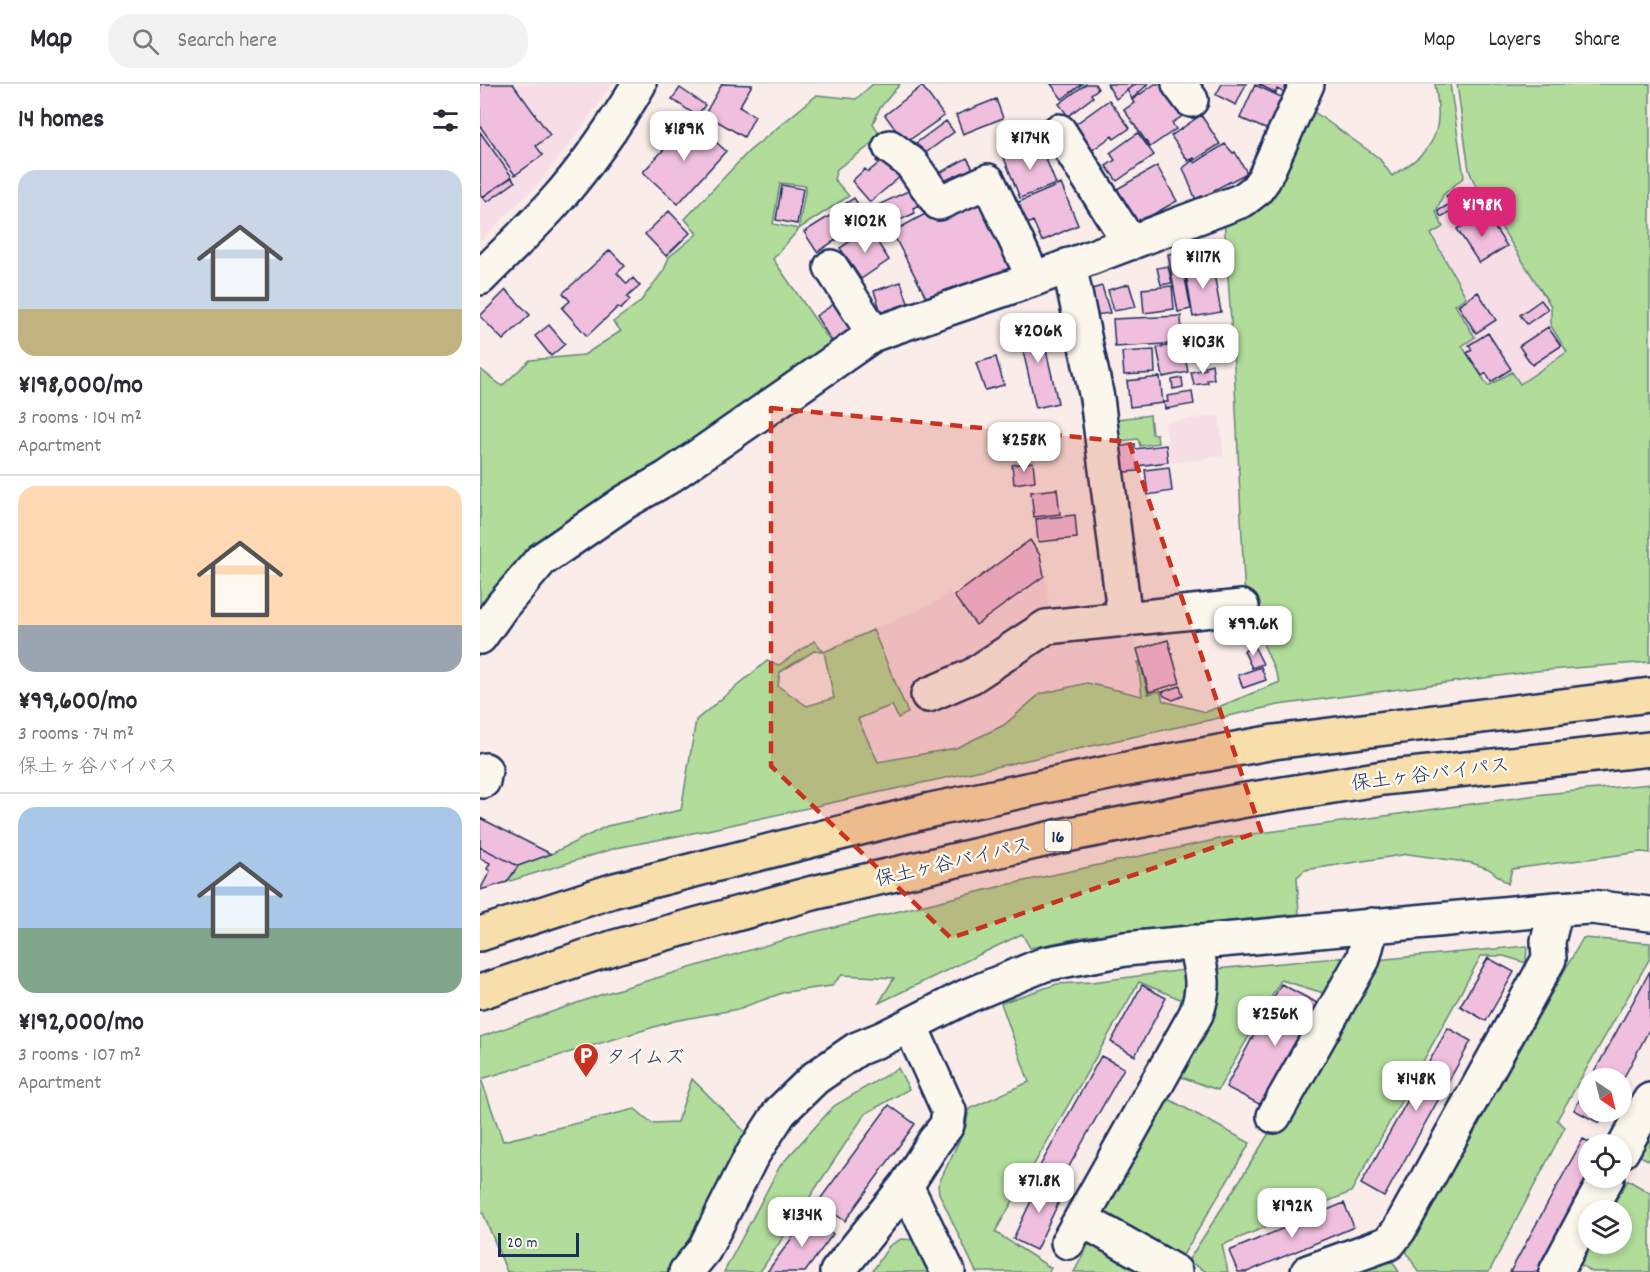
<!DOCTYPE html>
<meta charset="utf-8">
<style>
:root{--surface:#fff;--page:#f2f2f3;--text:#2b2b33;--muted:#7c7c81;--line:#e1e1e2;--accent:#db2777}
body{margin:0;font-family:Dekko,"Klee One",sans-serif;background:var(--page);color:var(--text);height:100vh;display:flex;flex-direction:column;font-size:22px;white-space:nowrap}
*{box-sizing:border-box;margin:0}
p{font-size:20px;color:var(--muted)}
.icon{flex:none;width:33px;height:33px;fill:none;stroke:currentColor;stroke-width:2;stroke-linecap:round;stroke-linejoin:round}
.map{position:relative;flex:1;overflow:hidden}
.details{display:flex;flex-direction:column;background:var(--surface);width:480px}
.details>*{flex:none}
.needle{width:39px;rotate:145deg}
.buttons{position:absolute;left:1098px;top:984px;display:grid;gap:12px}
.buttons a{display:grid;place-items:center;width:54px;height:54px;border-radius:50%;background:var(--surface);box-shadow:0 3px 9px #0003;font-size:30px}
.scale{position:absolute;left:18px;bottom:15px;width:81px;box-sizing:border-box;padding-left:6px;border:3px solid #1b2f5e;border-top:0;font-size:16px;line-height:21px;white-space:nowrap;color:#1b2f5e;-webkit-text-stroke:4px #fbf7ec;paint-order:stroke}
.price{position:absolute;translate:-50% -51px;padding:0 14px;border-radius:12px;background:#fff;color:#222;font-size:20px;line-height:39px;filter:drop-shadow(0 2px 3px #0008)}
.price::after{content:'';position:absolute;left:50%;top:36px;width:18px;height:14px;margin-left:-9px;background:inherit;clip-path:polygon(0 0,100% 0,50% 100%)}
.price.selected{background:var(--accent);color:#fff}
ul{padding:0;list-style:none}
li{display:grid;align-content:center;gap:12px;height:318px;padding:0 18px}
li+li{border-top:2px solid var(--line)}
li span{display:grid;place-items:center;height:186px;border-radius:18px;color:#555}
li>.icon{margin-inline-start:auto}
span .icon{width:108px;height:108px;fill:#fffc;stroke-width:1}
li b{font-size:26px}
h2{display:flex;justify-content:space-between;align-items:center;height:72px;padding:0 18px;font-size:26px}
header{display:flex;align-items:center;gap:36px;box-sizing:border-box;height:84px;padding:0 30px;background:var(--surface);border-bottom:2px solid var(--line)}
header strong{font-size:28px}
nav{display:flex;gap:33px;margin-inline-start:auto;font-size:21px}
.search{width:420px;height:54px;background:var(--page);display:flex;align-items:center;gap:15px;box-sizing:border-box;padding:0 21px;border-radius:24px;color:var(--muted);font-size:22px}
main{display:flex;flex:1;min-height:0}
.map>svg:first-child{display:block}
.built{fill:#f7dee6}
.green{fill:#b1dc9a;stroke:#66867c;stroke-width:1.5;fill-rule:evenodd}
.building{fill:#f1bfde;stroke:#1b2f5e;stroke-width:1.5}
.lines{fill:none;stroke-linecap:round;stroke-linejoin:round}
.minor-casing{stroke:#1b2f5e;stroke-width:38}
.highway-casing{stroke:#1b2f5e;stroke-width:38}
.minor{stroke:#fbf7ec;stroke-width:33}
.highway{stroke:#f8deab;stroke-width:33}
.marked{fill:#c8321e;fill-opacity:0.2;stroke:#c8321e;stroke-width:4.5;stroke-dasharray:12 8;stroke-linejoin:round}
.labels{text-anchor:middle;stroke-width:5;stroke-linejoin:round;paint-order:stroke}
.shield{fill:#fbf7ec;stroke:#5e6b89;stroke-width:1.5}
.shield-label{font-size:18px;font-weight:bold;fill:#1b2f5e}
.street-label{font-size:20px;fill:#1b2f5e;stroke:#fbf7ec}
.poi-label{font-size:20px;fill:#1b2f5e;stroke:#fbf7ec;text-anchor:start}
</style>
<header>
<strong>Map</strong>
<div class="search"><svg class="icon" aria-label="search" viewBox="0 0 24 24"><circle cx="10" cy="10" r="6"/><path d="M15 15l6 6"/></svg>Search here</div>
<nav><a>Map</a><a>Layers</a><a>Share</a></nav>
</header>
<main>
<section class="details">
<h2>14 homes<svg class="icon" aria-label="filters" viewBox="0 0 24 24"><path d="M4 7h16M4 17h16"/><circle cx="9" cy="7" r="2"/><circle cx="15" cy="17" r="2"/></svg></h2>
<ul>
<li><span style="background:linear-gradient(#c9d6e8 75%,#c2b280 0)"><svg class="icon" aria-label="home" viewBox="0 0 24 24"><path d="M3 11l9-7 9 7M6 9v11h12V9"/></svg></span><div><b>¥198,000/mo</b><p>3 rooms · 104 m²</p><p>Apartment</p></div></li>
<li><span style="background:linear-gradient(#ffd9b3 75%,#9aa5b1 0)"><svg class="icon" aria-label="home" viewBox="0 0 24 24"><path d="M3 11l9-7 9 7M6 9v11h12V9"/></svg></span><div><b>¥99,600/mo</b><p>3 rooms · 74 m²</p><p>保土ヶ谷バイパス</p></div></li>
<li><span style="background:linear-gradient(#a9c7e8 65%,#7fa58c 0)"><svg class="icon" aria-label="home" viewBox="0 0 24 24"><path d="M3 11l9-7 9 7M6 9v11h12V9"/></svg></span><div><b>¥192,000/mo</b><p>3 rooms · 107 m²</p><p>Apartment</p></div></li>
</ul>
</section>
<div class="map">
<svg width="1170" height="1188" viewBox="0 0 1170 1188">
<rect width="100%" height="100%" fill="#f9ece9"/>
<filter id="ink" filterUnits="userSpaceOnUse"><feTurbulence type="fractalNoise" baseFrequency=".0167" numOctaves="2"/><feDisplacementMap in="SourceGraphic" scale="12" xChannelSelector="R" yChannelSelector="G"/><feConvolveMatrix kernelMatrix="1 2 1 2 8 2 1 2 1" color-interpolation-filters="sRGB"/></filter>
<g filter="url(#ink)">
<!-- built -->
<path class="built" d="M0 0H132L102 44 59 99 0 157Z
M989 86 997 105 1071 222V243L1088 268 1040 301 1008 302 982 261 975 221 986 213 951 150 963 143 956 128 963 111Z
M739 331 744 372 691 379 685 339Z
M566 492 572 555 654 545 662 612 607 599 560 610 524 641 476 664 398 678 378 635 412 621 428 629 393 546 454 519 470 508 495 543Z"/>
<!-- green -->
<path class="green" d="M393 0H420L399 25 393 40 402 53 357 85 354 95 369 112 320 144 319 141 326 102 300 99 293 140 319 145 293 175 357 267 186 389 0 547V285L22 302 50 276 104 271 141 247 133 238 160 218 184 186 189 173 217 150 205 135 268 68 337 11 376 15Z
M955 0H970L984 93 963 111 956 128 963 143 951 150 986 213 975 221 995 253 982 262 1008 302 1032 288 1040 300 1087 268 1071 242V222L997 105 989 86 977 0H1170V578L1056 587 798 621 223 747 136 764 27 798 38 782 71 770 127 742 201 726 216 636 287 577 299 581 334 557 344 568 393 546 428 629 418 634 412 621 378 635 398 678 476 664 524 641 560 610 607 599 662 612 658 578H660L668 610 680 607 683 617 726 628 800 598 765 519 754 281 744 134 827 23 899 74 912 92C955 65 964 51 955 0ZM334 567 344 568 354 614 327 622 298 602 300 588Z
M670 331 672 350H677L678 359 660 362 658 355 632 358 629 336Z
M1170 700V769L1161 768 1032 785 1028 800 1009 785 992 779 928 770 825 786 817 793 819 830 609 852 550 864 542 850 399 919 414 894 362 891 351 902 305 908 258 925 194 937 1 995 23 1057 155 1025 172 1039 197 1038 212 995 268 1051 213 1155 188 1188H27L3 1129H0V953L123 910 317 852 526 801 744 754 1064 710Z
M1103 854 1170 859V874L1077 1036 1085 1043 1009 1188H938L926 1167Z
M1047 862 1046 879 1024 872H1001L871 1108 742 1161 748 1188H727L708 1177 767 1085 895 876Z
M867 873 847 910 801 896 738 1006 696 991 736 885Z
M704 886 710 906 705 917 659 898 515 1148 571 1184 569 1188H496L459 1109 458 1101 486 1042 489 1025 549 998 521 919 577 900 612 898Z
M418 984 429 1005 385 1030 280 1188H244L300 1082 354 1022Z
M683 1012 770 1059 699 1178 618 1132Z
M1170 1050V1077L1158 1071Z
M1148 1096 1170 1109V1188H1111L1100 1180 1111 1160H1142V1126H1130Z
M421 1155 436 1156 457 1188H392L409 1162Z
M610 1158 662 1188H594Z
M909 1172 919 1188H868Z"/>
<!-- building -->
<path class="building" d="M0 0H33L70 51 56 62 63 71 35 91 0 42Z
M242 0 272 1 259 23 275 32 264 53 225 30Z
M571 0H602L582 15Z
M606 0H615L618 5 611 10 613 13 588 32 579 20Z
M627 0H655L636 15Z
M656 0H668L652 15 647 6Z
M675 0H683L704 31 692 39 696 45 670 63 644 26 654 19 652 16Z
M742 0H766L756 21 736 11Z
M778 0H817L811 12 797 5 796 9Z
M775 1 810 17 795 49 760 34Z
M442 2 464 32 425 59 405 31Z
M200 4 225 21 217 32 192 15Z
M516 15 523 34 483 50 476 31Z
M629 16 650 44 634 55 632 52 611 67 593 42Z
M721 31 740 60 715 76 714 74 708 77 691 52Z
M211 36 246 67 198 120 163 88Z
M466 37 474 48 436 76 428 65Z
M0 48 32 93 2 113 0 110Z
M658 49 674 71 637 97 626 82 635 76 630 69Z
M560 60 576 100 540 114 524 74Z
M745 60 753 69 755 68 767 89 734 106 737 113 718 121 703 84 713 76 715 79Z
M404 71 421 92 390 118 372 97 385 85 388 88 399 79 396 77Z
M487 74 498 93 471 108 461 88Z
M677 82 697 117 656 140 637 105Z
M31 93 35 98 7 118 3 113Z
M443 100 450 116 433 124 435 129 407 142 398 121Z
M581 100 598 141 562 157 553 137 544 142 534 120Z
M302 101 323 105 317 140 296 136Z
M978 105 986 118 961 133 958 127 971 119 966 112Z
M497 108 538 186 447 215 412 148 458 123Z
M374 114 386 133 363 148 351 129Z
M189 127 210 149 186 172 165 150Z
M1004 128 1027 162 999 179 977 145Z
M351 131 364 151 337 168 324 148Z
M389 145 409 176 381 195 360 164Z
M130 166 145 182 137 189 147 200 153 194 160 202 147 213 150 216 141 225 138 223 107 252 82 224 90 217 83 209Z
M700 168 711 225 698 228 688 170Z
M732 179 741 228 713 233 705 184Z
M688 182 692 199 681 201 677 184Z
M421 198 429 222 402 231 394 207Z
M649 200 656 223 634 227 628 206Z
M622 202 630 229 609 232 602 208Z
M692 202 694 225 664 229 662 205Z
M26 206 50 231 23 256 0 232Z
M998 208 1016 236 996 249 978 221Z
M363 214 380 240 353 259 336 232Z
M1061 216 1068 225 1047 240 1040 231Z
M701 232 702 259 635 263 633 235Z
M559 235 578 319 556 324 537 240Z
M69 241 85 260 71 272 55 252Z
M1068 243 1081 262 1052 281 1039 262Z
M1008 249 1031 285 1011 298 1006 289 1002 292 987 269 992 266 989 261Z
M702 259 708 288 683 293 677 264Z
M674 266 675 289 644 291 642 268Z
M516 273 524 301 505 306 496 279Z
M732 280 734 295 727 296 728 299 714 301 711 288 726 285 725 282Z
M680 293 683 319 650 323 647 297Z
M702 294 703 303 693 305 692 296Z
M712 308 714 320 685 325 684 318H688L687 312Z
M655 360V365L686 361 688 378 657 382 658 387 644 388 643 383 635 384 633 364Z
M553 378 555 397 534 400 532 381Z
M689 383 692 407 668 411 665 386Z
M577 405 580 430 554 433 551 408Z
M595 431 597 454 558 458 556 435Z
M550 456 560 471 564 492 496 541 474 512Z
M688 556 700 599 669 608 657 565Z
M774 562 783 580 772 584 764 567Z
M781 583 786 596 763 604 758 591Z
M700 602 703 612 693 616 684 612 682 608Z
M0 734 71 770 38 782 0 763Z
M0 763 38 782 27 798 0 806 10 787 7 785 10 779 0 774Z
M1008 874 1034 888 1006 937 980 922Z
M1170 887V944L1142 997V994H1111Z
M801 900 843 922 789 1025 746 1003Z
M662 901 686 914 655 972 631 958Z
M968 944 991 957 904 1113 881 1100Z
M621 972 644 984 582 1095 560 1082Z
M1108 1000V1028H1125L1119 1039 1094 1026Z
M409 1021 435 1040 365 1137 338 1118Z
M1103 1055 1113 1060H1108V1094L1068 1188H1030Z
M562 1094 585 1105 556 1166 533 1155Z
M864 1119 874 1143 767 1188H758L749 1167Z
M328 1132 353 1150 325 1188H287Z"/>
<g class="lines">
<defs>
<path id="minor" d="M699 0 711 16
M579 47 650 159
M410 63 431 79 459 119 508 97 554 195
M589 181 617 314 645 536
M351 183 394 250
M0 194C24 170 49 146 72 121 103 87 136 40 159 0
M0 553 22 522 61 476 145 418 187 394 394 250 554 195 763 116 776 106 784 95 827 0
M448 611 492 592 566 543 762 523
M0 696 3 697 5 686
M794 1032 883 875 892 841
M1142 1067 1170 1016
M426 1102 468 1188
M1109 1126 1127 1094
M601 1135 695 1188
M588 1158 716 930C727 901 721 886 714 858
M206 1188 224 1166 271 1073 300 1028 335 994 377 965 404 954 487 912 565 880 645 865 1076 825 1111 823 1170 830
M357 1188 426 1102 454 1058 467 1041 469 1027 430 941
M828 1188 909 1159 919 1146 1069 875 1068 857 1076 825
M1076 1188 1108 1128"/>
<path id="highway" d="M0 850 135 806 451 726 652 684 794 658 1170 611
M0 908 135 863 333 809 581 752 760 717 903 694 1170 665"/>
</defs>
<!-- minor casing -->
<use href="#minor" class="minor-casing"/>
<!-- highway casing -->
<use href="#highway" class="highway-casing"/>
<!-- minor -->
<use href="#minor" class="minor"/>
<!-- highway -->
<use href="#highway" class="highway"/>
</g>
</g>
<!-- marked area -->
<path class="marked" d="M291 324 649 358 781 747 471 854 291 682Z"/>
<!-- icons -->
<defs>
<symbol id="parking-pin" viewBox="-11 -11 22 30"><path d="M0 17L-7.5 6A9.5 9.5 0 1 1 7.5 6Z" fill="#c8321e" stroke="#fbf7ec"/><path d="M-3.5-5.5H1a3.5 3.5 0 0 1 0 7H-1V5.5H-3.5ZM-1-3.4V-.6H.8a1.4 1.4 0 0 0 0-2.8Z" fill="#fff"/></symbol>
</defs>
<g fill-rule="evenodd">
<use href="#parking-pin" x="91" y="957" width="30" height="40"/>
</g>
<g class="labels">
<!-- shield labels -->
<rect class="shield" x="564.5" y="737" width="27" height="30" rx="4.5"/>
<g class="shield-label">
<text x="578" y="758">16</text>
</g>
<!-- street labels -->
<g class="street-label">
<text transform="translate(950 689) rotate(-7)" y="7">保土ヶ谷バイパス</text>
<text transform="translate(473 777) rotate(-13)" y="7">保土ヶ谷バイパス</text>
</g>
<!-- poi labels -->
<g class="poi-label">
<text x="126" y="979">タイムズ</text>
</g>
</g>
</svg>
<div class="buttons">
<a><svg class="needle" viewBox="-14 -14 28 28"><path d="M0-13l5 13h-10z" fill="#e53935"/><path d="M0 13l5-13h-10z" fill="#7c7c81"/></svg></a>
<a><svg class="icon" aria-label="locate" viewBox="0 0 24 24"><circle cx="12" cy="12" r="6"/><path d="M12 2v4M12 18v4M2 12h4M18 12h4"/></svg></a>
<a><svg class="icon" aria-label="layers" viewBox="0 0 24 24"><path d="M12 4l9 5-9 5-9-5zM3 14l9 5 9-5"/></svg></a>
</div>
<div class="scale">20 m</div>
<b class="price" style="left:204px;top:78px">¥189K</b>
<b class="price" style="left:550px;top:87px">¥174K</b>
<b class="price selected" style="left:1002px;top:154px">¥198K</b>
<b class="price" style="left:385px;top:170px">¥102K</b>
<b class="price" style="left:723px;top:206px">¥117K</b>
<b class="price" style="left:558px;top:280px">¥206K</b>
<b class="price" style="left:723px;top:291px">¥103K</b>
<b class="price" style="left:544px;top:389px">¥258K</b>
<b class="price" style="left:773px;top:573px">¥99.6K</b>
<b class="price" style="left:795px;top:963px">¥256K</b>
<b class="price" style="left:936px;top:1028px">¥148K</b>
<b class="price" style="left:559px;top:1130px">¥71.8K</b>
<b class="price" style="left:812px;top:1155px">¥192K</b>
<b class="price" style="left:322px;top:1164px">¥134K</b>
</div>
</main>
